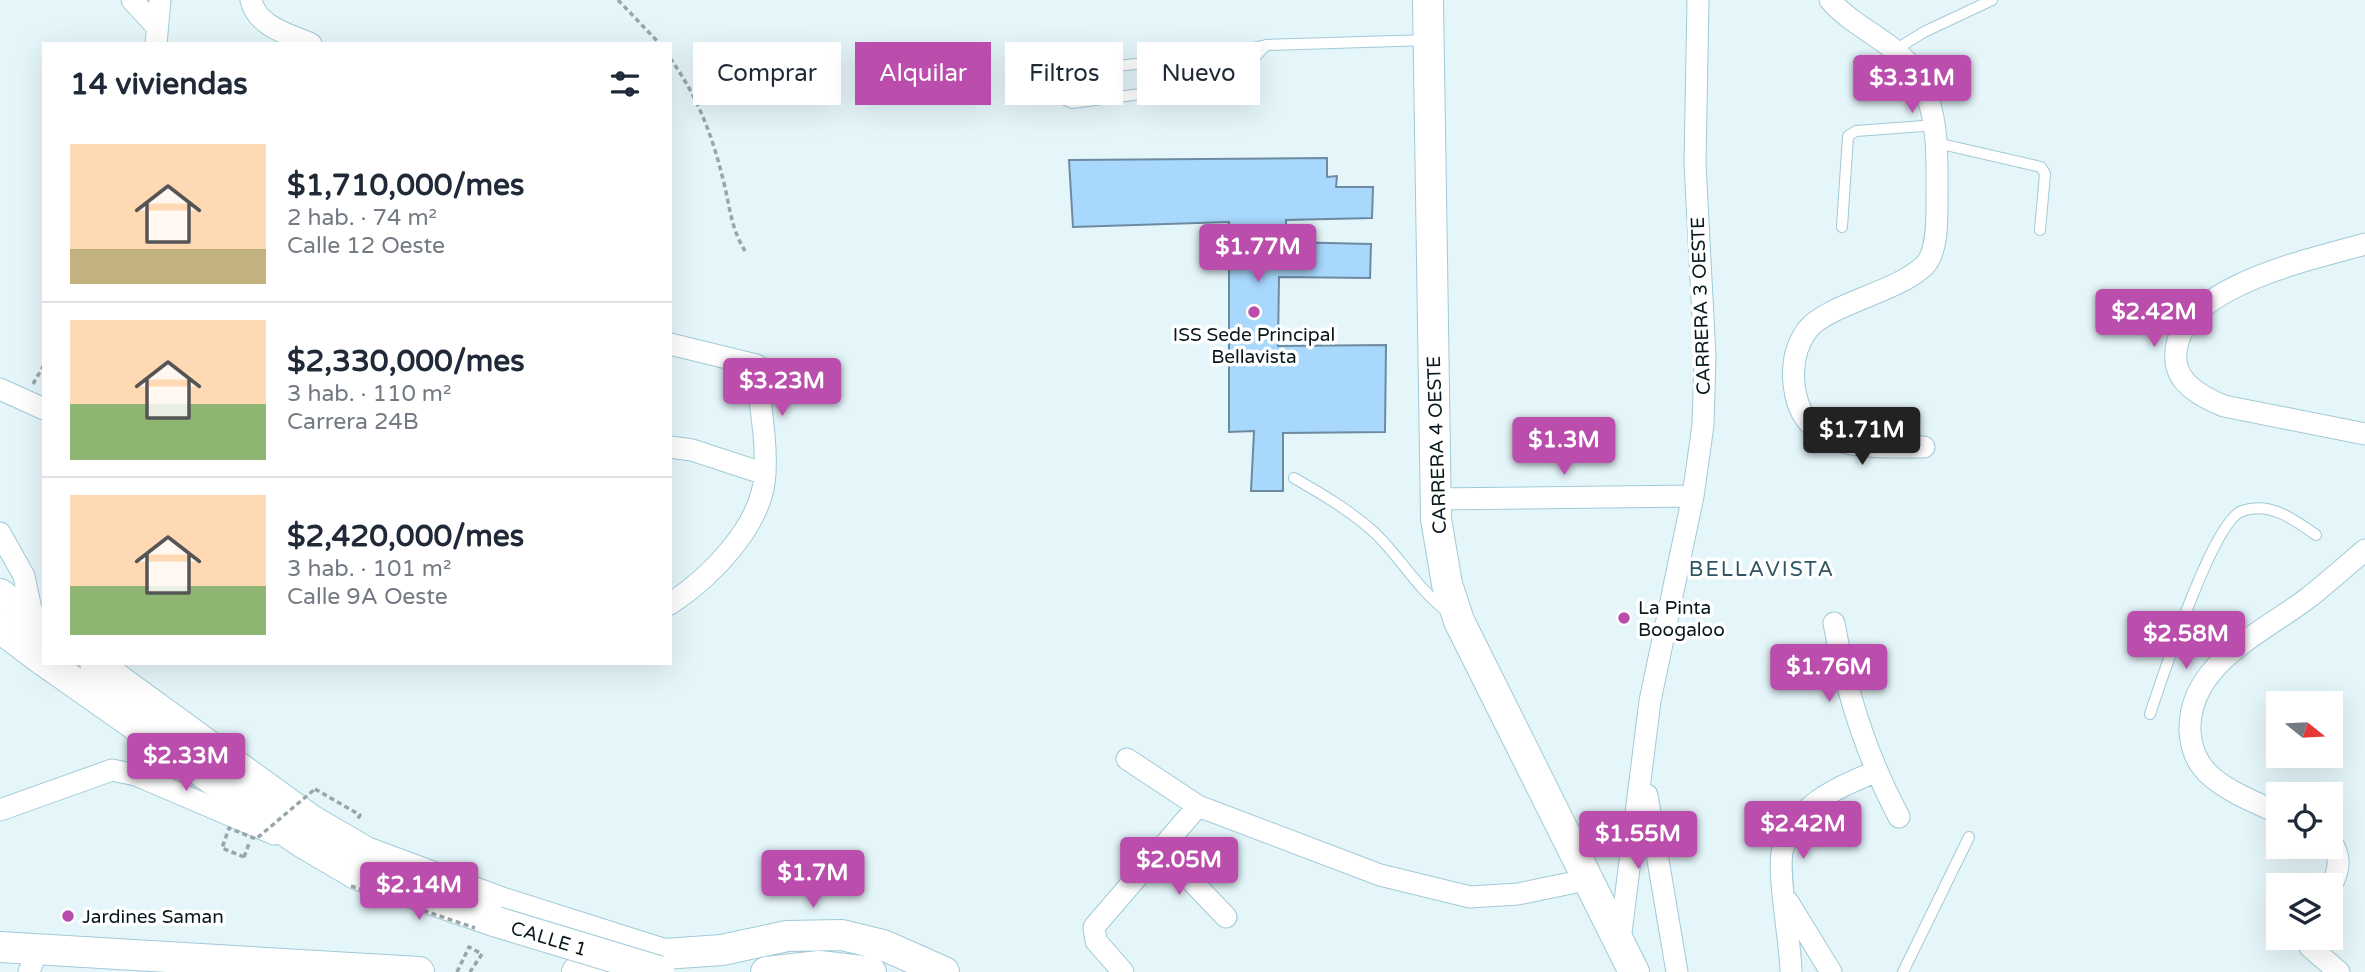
<!DOCTYPE html>
<html lang="es">
<meta charset="utf-8">
<style>
:root{--surface:#fff;--page:#f6f6f7;--text:#1f2937;--muted:#747a83;--line:#e0e1e3;--accent:#bb4dac}
body{margin:0;font-family:"Varela Round",sans-serif;background:var(--page);color:var(--text);height:100vh;display:flex;flex-direction:column;font-size:26px;white-space:nowrap}
*{box-sizing:border-box;margin:0}
p{font-size:23px;color:var(--muted)}
.icon{flex:none;width:38px;height:38px;fill:none;stroke:currentColor;stroke-width:2;stroke-linecap:round;stroke-linejoin:round}
.map{position:relative;flex:1;overflow:hidden}
.sheet{position:absolute;left:42px;top:42px;width:630px;height:623px;display:flex;flex-direction:column;background:var(--surface);border-radius:0px;box-shadow:0 7px 28px #0002}
.sheet>*{flex:none}
.top-card{position:absolute;left:693px;top:42px;width:665px;height:63px;display:flex;gap:14px}
.needle{width:46px;rotate:108deg}
.fabs{position:absolute;left:2266px;top:691px;display:grid;gap:14px}
.fabs a{display:grid;place-items:center;width:77px;height:77px;border-radius:0px;background:var(--surface);box-shadow:0 7px 28px #0002;font-size:35px}
.price{position:absolute;translate:-50% -60px;padding:0 16px;border-radius:7px;background:var(--accent);color:#fff;font-size:23px;line-height:46px;filter:drop-shadow(0 2px 4px #0008)}
.price::after{content:'';position:absolute;left:50%;top:42px;width:21px;height:16px;margin-left:-10px;background:inherit;clip-path:polygon(0 0,100% 0,50% 100%)}
.price.selected{background:#222;color:#fff}
ul{padding:0;list-style:none}
li{display:flex;align-items:center;gap:21px;height:175px;padding:0 28px}
li+li{border-top:2px solid var(--line)}
li span{display:grid;place-items:center;flex:none;width:196px;height:140px;border-radius:0px;color:#555}
li>.icon{margin-inline-start:auto}
span .icon{width:84px;height:84px;fill:#fffc;stroke-width:1}
li b{font-size:30px}
h2{display:flex;justify-content:space-between;align-items:center;height:84px;padding:0 28px;font-size:30px}
.tag{padding:0 24px;border-radius:0px;background:var(--surface);box-shadow:0 7px 28px #0002;font-size:24px;line-height:63px}
.tag.selected{background:var(--accent);color:#fff}
.map>svg:first-child{display:block}
.building{fill:#a8d8fc;stroke:#6d8aa1;stroke-width:2}
.lines{fill:none;stroke-linecap:round;stroke-linejoin:round}
.lane-casing{stroke:#a0cad7;stroke-width:12}
.street-casing{stroke:#a0cad7;stroke-width:23}
.secondary-casing{stroke:#a0cad7;stroke-width:32}
.path{stroke:#96a7ab;stroke-width:3.5;stroke-dasharray:5 3.5;stroke-linecap:butt}
.lane{stroke:#fff;stroke-width:10}
.street{stroke:#fff;stroke-width:21}
.secondary{stroke:#fff;stroke-width:30}
.secondary-bridge-casing{stroke:#a0cad7;stroke-width:32;stroke-linecap:butt}
.path-bridge{stroke:#96a7ab;stroke-width:3.5;stroke-dasharray:5 3.5;stroke-linecap:butt}
.secondary-bridge{stroke:#fff;stroke-width:30}
.poi-dot{fill:#bb4dac;stroke:#fff;stroke-width:2.5}
.labels{text-anchor:middle;stroke-width:7;stroke-linejoin:round;paint-order:stroke}
.street-label{font-size:19px;fill:#08191d;stroke:#fff}
.poi-label{font-size:19px;fill:#08191d;stroke:#fff;text-anchor:start}
.neighbourhood-label{font-size:21px;letter-spacing:2px;fill:#2e5560;stroke:#fff}
</style>
<div class="map">
<svg width="2365" height="972" viewBox="0 0 2365 972">
<rect width="100%" height="100%" fill="#e5f6fb"/>
<!-- building -->
<path class="building" d="M1327 158V177L1337 176 1336 187H1373L1372 218 1286 220V242L1371 244 1370 278 1279 277 1278 346 1386 345 1385 432 1283 433V491H1251L1254 431 1229 432V222L1073 227 1069 160Z"/>
<g class="lines">
<defs>
<path id="lane" d="M1266 45 1242 71 1216 84 1072 103 1061 98 1058 88 1063 78 1075 70 1219 56 1266 45 1428 40
M1895 50 1924 32 1992 0
M1937 143 2041 167 2045 174 2040 230
M1842 227 1848 136 1856 131 1937 125
M1294 478C1322 494 1351 511 1375 533 1402 559 1416 588 1449 613
M2179 631 2225 656
M2150 714C2162 679 2212 522 2242 511 2270 501 2295 520 2316 535
M1903 972 1969 837"/>
<path id="street" d="M132 0 157 27
M251 0C257 27 289 34 311 44
M1830 0C1848 21 1872 32 1893 49 1941 87 1937 144 1937 200 1937 218 1938 253 1924 266 1897 292 1829 304 1808 329 1795 346 1792 364 1794 384 1801 455 1871 446 1924 447
M156 44 160 0
M2365 244C2313 259 2169 288 2176 361 2178 385 2204 398 2224 406L2365 434
M670 344 756 365C759 400 767 438 765 473 763 525 711 577 670 604
M0 389 44 409
M670 447 692 450 765 474
M1435 499 1693 496
M0 533 24 576 33 619
M1834 623C1846 692 1866 755 1899 817
M1127 759 1198 806 1380 875 1470 897 1518 894 1576 882
M1647 795 1677 972
M0 810 112 770 136 775 274 834
M2278 813C2257 803 2231 793 2213 778 2198 766 2191 750 2190 731 2188 664 2262 633 2308 598 2327 583 2346 566 2365 550
M1161 849 1226 917
M2331 886C2340 869 2341 857 2331 841
M1788 902 1831 972
M2305 938 2310 947 2339 972
M1620 941 1650 701 1693 496 1703 425 1705 357 1695 163 1698 0
M29 972 37 950
M1123 972 1096 941 1094 927 1198 806
M1791 972C1791 944 1776 869 1783 848 1795 806 1837 787 1875 772"/>
<path id="secondary" d="M1428 0 1436 519 1447 584 1459 621 1634 972
M0 594 44 627
M0 628 44 661
M47 663 300 841 356 874 497 922
M95 663 311 820 366 852 503 903 664 954 722 950 787 936 842 935 883 945 944 972
M0 947 419 972
M577 972 636 960
M766 972 819 966 871 972"/>
</defs>
<!-- lane casing -->
<use href="#lane" class="lane-casing"/>
<!-- street casing -->
<use href="#street" class="street-casing"/>
<!-- secondary casing -->
<use href="#secondary" class="secondary-casing"/>
<!-- path -->
<path class="path" d="M618 0 660 44
M670 58C699 99 712 135 724 183 730 208 731 228 745 251
M33 384 44 365
M315 789 360 815 357 820
M244 857 250 841
M457 972 469 947 482 954 470 972"/>
<!-- lane -->
<use href="#lane" class="lane"/>
<!-- street -->
<use href="#street" class="street"/>
<!-- secondary -->
<use href="#secondary" class="secondary"/>
<defs>
<path id="secondary-bridge" d="M497 922 659 971"/>
</defs>
<!-- secondary-bridge casing -->
<use href="#secondary-bridge" class="secondary-bridge-casing"/>
<!-- path-bridge -->
<path class="path-bridge" d="M244 857 222 848 229 828 256 839 315 789
M351 886 475 928"/>
<!-- secondary-bridge -->
<use href="#secondary-bridge" class="secondary-bridge"/>
</g>
<!-- markers -->
<g class="poi-dot">
<circle cx="1254" cy="312" r="7"/>
<circle cx="1624" cy="618" r="7"/>
<circle cx="68" cy="916" r="7"/>
</g>
<g class="labels">
<!-- street labels -->
<g class="street-label">
<text transform="translate(1700 306) rotate(-92)" y="7">CARRERA 3 OESTE</text>
<text transform="translate(1436 445) rotate(-92)" y="7">CARRERA 4 OESTE</text>
<text transform="translate(549 938) rotate(17)" y="7">CALLE 1</text>
</g>
<!-- poi labels -->
<g class="poi-label">
<text x="1254" y="341" text-anchor="middle">ISS Sede Principal<tspan x="1254" dy="22">Bellavista</tspan></text>
<text x="1638" y="614">La Pinta<tspan x="1638" dy="22">Boogaloo</tspan></text>
<text x="82" y="923">Jardines Saman</text>
</g>
<!-- neighbourhood labels -->
<g class="neighbourhood-label">
<text x="1762" y="576">BELLAVISTA</text>
</g>
</g>
</svg>
<div class="fabs">
<a><svg class="needle" viewBox="-14 -14 28 28"><path d="M0-13l5 13h-10z" fill="#e53935"/><path d="M0 13l5-13h-10z" fill="#747a83"/></svg></a>
<a><svg class="icon" aria-label="locate" viewBox="0 0 24 24"><circle cx="12" cy="12" r="6"/><path d="M12 2v4M12 18v4M2 12h4M18 12h4"/></svg></a>
<a><svg class="icon" aria-label="layers" viewBox="0 0 24 24"><path d="M12 4l9 5-9 5-9-5zM3 14l9 5 9-5"/></svg></a>
</div>
<b class="price" style="left:1912px;top:115px">$3.31M</b>
<b class="price" style="left:1258px;top:284px">$1.77M</b>
<b class="price" style="left:2154px;top:349px">$2.42M</b>
<b class="price" style="left:782px;top:418px">$3.23M</b>
<b class="price selected" style="left:1862px;top:467px">$1.71M</b>
<b class="price" style="left:1564px;top:477px">$1.3M</b>
<b class="price" style="left:2186px;top:671px">$2.58M</b>
<b class="price" style="left:1829px;top:704px">$1.76M</b>
<b class="price" style="left:186px;top:793px">$2.33M</b>
<b class="price" style="left:1803px;top:861px">$2.42M</b>
<b class="price" style="left:1638px;top:871px">$1.55M</b>
<b class="price" style="left:1179px;top:897px">$2.05M</b>
<b class="price" style="left:813px;top:910px">$1.7M</b>
<b class="price" style="left:419px;top:922px">$2.14M</b>
<div class="top-card">
<a class="tag">Comprar</a>
<a class="tag selected">Alquilar</a>
<a class="tag">Filtros</a>
<a class="tag">Nuevo</a>
</div>
<section class="sheet">
<h2>14 viviendas<svg class="icon" aria-label="filters" viewBox="0 0 24 24"><path d="M4 7h16M4 17h16"/><circle cx="9" cy="7" r="2"/><circle cx="15" cy="17" r="2"/></svg></h2>
<ul>
<li><span style="background:linear-gradient(#ffd9b3 75%,#c2b280 0)"><svg class="icon" aria-label="home" viewBox="0 0 24 24"><path d="M3 11l9-7 9 7M6 9v11h12V9"/></svg></span><div><b>$1,710,000/mes</b><p>2 hab. · 74 m²</p><p>Calle 12 Oeste</p></div></li>
<li><span style="background:linear-gradient(#ffd9b3 60%,#8fb573 0)"><svg class="icon" aria-label="home" viewBox="0 0 24 24"><path d="M3 11l9-7 9 7M6 9v11h12V9"/></svg></span><div><b>$2,330,000/mes</b><p>3 hab. · 110 m²</p><p>Carrera 24B</p></div></li>
<li><span style="background:linear-gradient(#ffd9b3 65%,#8fb573 0)"><svg class="icon" aria-label="home" viewBox="0 0 24 24"><path d="M3 11l9-7 9 7M6 9v11h12V9"/></svg></span><div><b>$2,420,000/mes</b><p>3 hab. · 101 m²</p><p>Calle 9A Oeste</p></div></li>
</ul>
</section>
</div>
